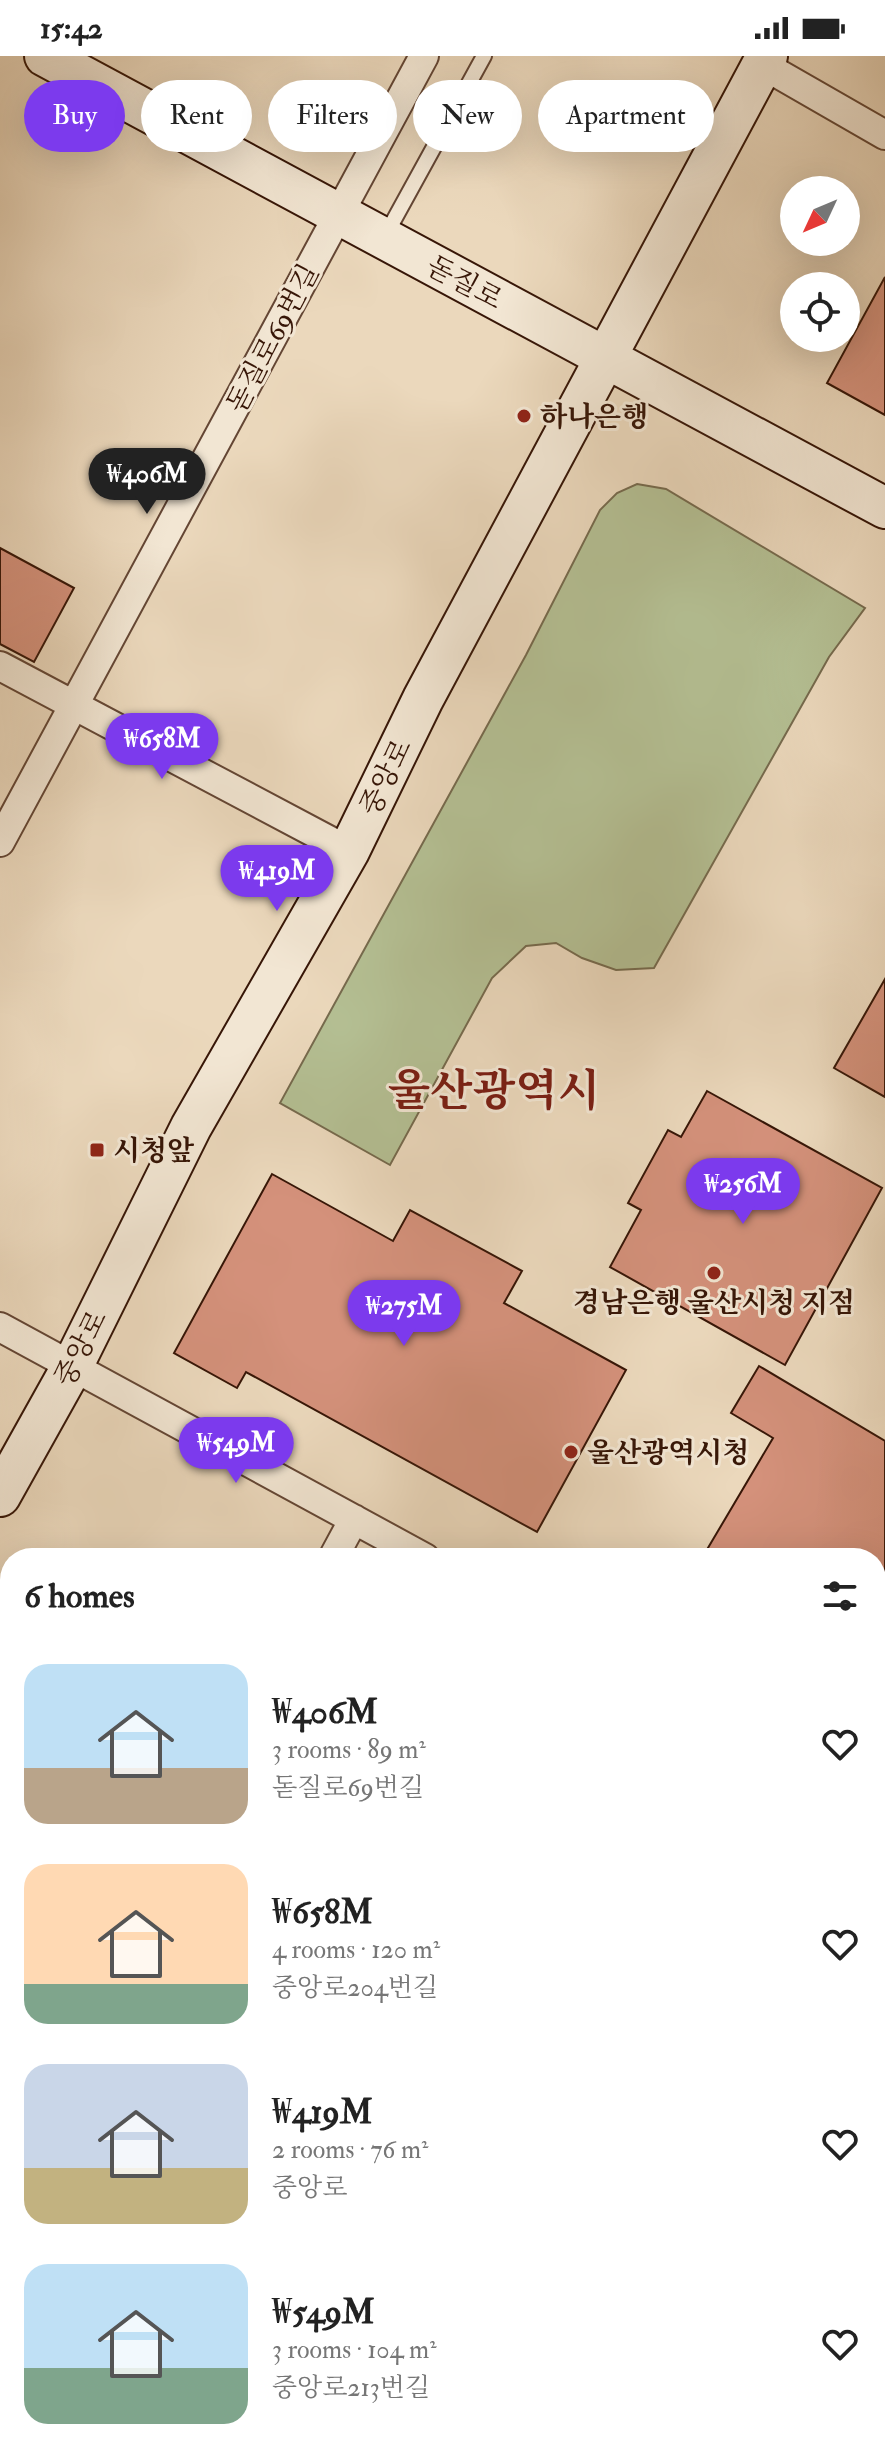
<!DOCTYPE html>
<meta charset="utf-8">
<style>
:root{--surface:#fff;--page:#f6f6f6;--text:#222;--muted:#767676;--accent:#7c3aed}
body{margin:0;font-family:"IM FELL Double Pica","Noto Serif KR",serif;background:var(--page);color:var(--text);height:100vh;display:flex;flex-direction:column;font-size:30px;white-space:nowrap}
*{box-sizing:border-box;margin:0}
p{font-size:26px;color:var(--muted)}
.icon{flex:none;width:44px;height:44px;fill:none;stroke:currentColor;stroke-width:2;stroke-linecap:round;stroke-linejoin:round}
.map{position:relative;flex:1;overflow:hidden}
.panel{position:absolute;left:0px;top:1492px;width:886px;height:914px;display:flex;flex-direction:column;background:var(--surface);border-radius:32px 32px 0 0;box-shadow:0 8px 32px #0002}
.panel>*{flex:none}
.guide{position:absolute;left:24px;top:24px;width:838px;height:72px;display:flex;gap:16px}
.needle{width:52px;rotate:226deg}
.tools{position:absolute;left:780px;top:120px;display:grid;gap:16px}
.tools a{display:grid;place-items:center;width:80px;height:80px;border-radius:50%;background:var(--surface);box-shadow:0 8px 32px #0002;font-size:40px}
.price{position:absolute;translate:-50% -68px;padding:0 18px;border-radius:28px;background:var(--accent);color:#fff;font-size:26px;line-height:52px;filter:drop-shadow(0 2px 4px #0008)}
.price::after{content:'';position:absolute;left:50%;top:48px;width:24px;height:18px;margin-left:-12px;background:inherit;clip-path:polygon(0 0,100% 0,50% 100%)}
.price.on{background:#222;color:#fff}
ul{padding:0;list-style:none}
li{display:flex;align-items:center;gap:24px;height:200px;padding:0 24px}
li span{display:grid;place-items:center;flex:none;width:224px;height:160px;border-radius:24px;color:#555}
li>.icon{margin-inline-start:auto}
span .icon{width:96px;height:96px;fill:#fffc;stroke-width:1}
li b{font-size:34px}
h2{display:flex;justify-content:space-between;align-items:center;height:96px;padding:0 24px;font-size:34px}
.chip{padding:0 28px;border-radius:36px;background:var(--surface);box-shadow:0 8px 32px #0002;font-size:28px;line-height:72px}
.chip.on{background:var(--accent);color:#fff}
.status{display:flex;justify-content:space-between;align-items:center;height:56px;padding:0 40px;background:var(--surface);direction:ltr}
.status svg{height:22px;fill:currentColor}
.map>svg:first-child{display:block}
.green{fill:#b4bf93;stroke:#766a4d;stroke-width:2}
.building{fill:#d4917b;stroke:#371607;stroke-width:2}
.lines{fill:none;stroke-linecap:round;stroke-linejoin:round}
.lane-casing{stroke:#644634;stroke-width:18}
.street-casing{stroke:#644634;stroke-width:32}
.secondary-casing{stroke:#371607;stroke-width:44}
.lane{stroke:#f2e6d3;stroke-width:14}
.street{stroke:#f2e6d3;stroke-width:28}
.secondary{stroke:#f2e6d3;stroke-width:40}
.poi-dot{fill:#8f2418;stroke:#f2e6d3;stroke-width:3}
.labels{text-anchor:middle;stroke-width:6;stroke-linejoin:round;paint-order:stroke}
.street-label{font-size:28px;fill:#371607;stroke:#f2e6d3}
.poi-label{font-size:28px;font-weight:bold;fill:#371607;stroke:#f2e6d3;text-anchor:start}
.town-label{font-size:44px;font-weight:bold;fill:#7a1f14;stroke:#f2e6d3}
</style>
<div class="status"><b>15:42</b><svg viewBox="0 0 49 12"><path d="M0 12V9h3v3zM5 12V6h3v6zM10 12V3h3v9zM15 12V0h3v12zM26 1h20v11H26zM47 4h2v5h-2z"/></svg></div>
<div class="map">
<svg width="885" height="2405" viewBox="0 0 885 2405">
<rect width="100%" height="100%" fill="#ebd8bc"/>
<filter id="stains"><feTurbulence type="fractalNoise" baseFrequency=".0025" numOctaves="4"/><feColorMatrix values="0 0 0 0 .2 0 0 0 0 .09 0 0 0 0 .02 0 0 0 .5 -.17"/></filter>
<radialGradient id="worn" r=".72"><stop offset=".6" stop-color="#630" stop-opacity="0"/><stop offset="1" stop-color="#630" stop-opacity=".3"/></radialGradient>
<!-- green -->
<path class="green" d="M637 428 666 433 865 552 829 601 654 912 616 914 582 902 556 887 526 890 492 922 390 1109 280 1047 526 599 600 454 617 437Z"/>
<!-- building -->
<path class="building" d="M885 221V359L827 327Z
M0 492 74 532 34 606 0 588Z
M885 923V1041L834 1012Z
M707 1035 882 1132 785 1309 610 1211 641 1154 628 1147 668 1074 681 1081Z
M272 1118 393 1185 410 1154 522 1215 504 1247 626 1314 537 1476 246 1316 237 1332 174 1297Z
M759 1310 885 1385V1540L876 1555V1502H702L773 1382 731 1357Z
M0 1902 10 1907V1972L0 1991Z
M0 2306 10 2312V2372L0 2366Z
M75 2396H161L178 2405H70Z"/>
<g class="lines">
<defs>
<path id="lane" d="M384 182 484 0"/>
<path id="street" d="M763 9 885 79
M0 610 349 795
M0 786 424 0
M0 1271 425 1502
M333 1502 354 1463
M0 1572 10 1577
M876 1615 885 1598
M876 1745 885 1750
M876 2042 885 2047
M0 2126 10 2107
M0 2178 10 2184
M876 2350 885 2355
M398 2396 415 2405
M454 2405 459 2396"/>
<path id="secondary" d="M45 0 885 452
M0 1440 72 1311 191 1071 349 795 423 643 767 0"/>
</defs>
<!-- lane casing -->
<use href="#lane" class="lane-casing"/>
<!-- street casing -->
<use href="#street" class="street-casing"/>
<!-- secondary casing -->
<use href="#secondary" class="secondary-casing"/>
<!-- lane -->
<use href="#lane" class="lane"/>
<!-- street -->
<use href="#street" class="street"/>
<!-- secondary -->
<use href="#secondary" class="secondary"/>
</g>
<!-- markers -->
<g class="poi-dot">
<circle cx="524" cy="360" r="8"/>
<rect x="89" y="1086" width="16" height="16" rx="4"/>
<circle cx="714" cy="1217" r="8"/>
<circle cx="571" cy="1396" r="8"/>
</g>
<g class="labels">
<!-- street labels -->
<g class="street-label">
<text transform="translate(465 226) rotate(28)" y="10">돋질로</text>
<text transform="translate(272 282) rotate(-62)" y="10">돋질로69번길</text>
<text transform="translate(385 721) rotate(-64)" y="10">중앙로</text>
<text transform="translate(80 1292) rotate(-63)" y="10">중앙로</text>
</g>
<!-- poi labels -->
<g class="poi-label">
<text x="540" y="370">하나은행</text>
<text x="113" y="1104">시청앞</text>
<text x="714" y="1256" text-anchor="middle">경남은행 울산시청 지점</text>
<text x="587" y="1406">울산광역시청</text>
</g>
<!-- town labels -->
<g class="town-label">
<text x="494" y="1049">울산광역시</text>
</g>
</g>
<rect width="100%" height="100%" filter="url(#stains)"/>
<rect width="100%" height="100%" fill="url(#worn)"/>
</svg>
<div class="tools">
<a><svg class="needle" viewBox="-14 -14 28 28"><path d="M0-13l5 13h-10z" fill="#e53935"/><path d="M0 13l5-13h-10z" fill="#767676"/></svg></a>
<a><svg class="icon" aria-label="locate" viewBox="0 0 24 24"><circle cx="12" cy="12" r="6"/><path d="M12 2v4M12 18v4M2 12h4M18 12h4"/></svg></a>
</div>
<b class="price on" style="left:147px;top:460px">₩406M</b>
<b class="price" style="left:162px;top:725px">₩658M</b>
<b class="price" style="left:277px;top:857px">₩419M</b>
<b class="price" style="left:743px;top:1170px">₩256M</b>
<b class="price" style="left:404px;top:1292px">₩275M</b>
<b class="price" style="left:236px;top:1429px">₩549M</b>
<div class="guide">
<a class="chip on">Buy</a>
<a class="chip">Rent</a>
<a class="chip">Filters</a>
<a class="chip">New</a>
<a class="chip">Apartment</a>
</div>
<section class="panel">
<h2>6 homes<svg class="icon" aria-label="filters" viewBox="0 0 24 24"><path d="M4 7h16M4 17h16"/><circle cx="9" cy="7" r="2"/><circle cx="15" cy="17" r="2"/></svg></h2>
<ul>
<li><span style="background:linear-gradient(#bfe0f5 65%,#b9a48a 0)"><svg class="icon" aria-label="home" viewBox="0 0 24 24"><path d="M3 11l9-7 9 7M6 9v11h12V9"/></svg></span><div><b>₩406M</b><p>3 rooms · 89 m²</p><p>돋질로69번길</p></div><svg class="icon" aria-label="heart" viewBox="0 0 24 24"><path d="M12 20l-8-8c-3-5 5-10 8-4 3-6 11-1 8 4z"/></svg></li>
<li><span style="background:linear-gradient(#ffd9b3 75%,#7fa58c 0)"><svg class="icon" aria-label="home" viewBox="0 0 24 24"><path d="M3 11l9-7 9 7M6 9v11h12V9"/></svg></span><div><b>₩658M</b><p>4 rooms · 120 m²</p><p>중앙로204번길</p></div><svg class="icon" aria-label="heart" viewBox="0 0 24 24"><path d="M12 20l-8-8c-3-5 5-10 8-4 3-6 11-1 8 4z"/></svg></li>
<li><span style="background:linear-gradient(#c9d6e8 65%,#c2b280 0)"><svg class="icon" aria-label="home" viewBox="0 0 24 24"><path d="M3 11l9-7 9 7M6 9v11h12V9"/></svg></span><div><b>₩419M</b><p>2 rooms · 76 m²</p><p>중앙로</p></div><svg class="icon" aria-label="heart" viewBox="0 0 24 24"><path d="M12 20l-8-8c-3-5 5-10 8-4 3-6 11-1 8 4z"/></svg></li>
<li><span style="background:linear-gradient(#bfe0f5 65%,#7fa58c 0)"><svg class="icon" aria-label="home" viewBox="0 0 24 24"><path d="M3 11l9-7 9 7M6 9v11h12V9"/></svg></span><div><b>₩549M</b><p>3 rooms · 104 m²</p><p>중앙로213번길</p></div><svg class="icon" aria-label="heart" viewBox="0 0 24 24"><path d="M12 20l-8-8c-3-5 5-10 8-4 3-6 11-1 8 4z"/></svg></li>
</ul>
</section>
</div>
